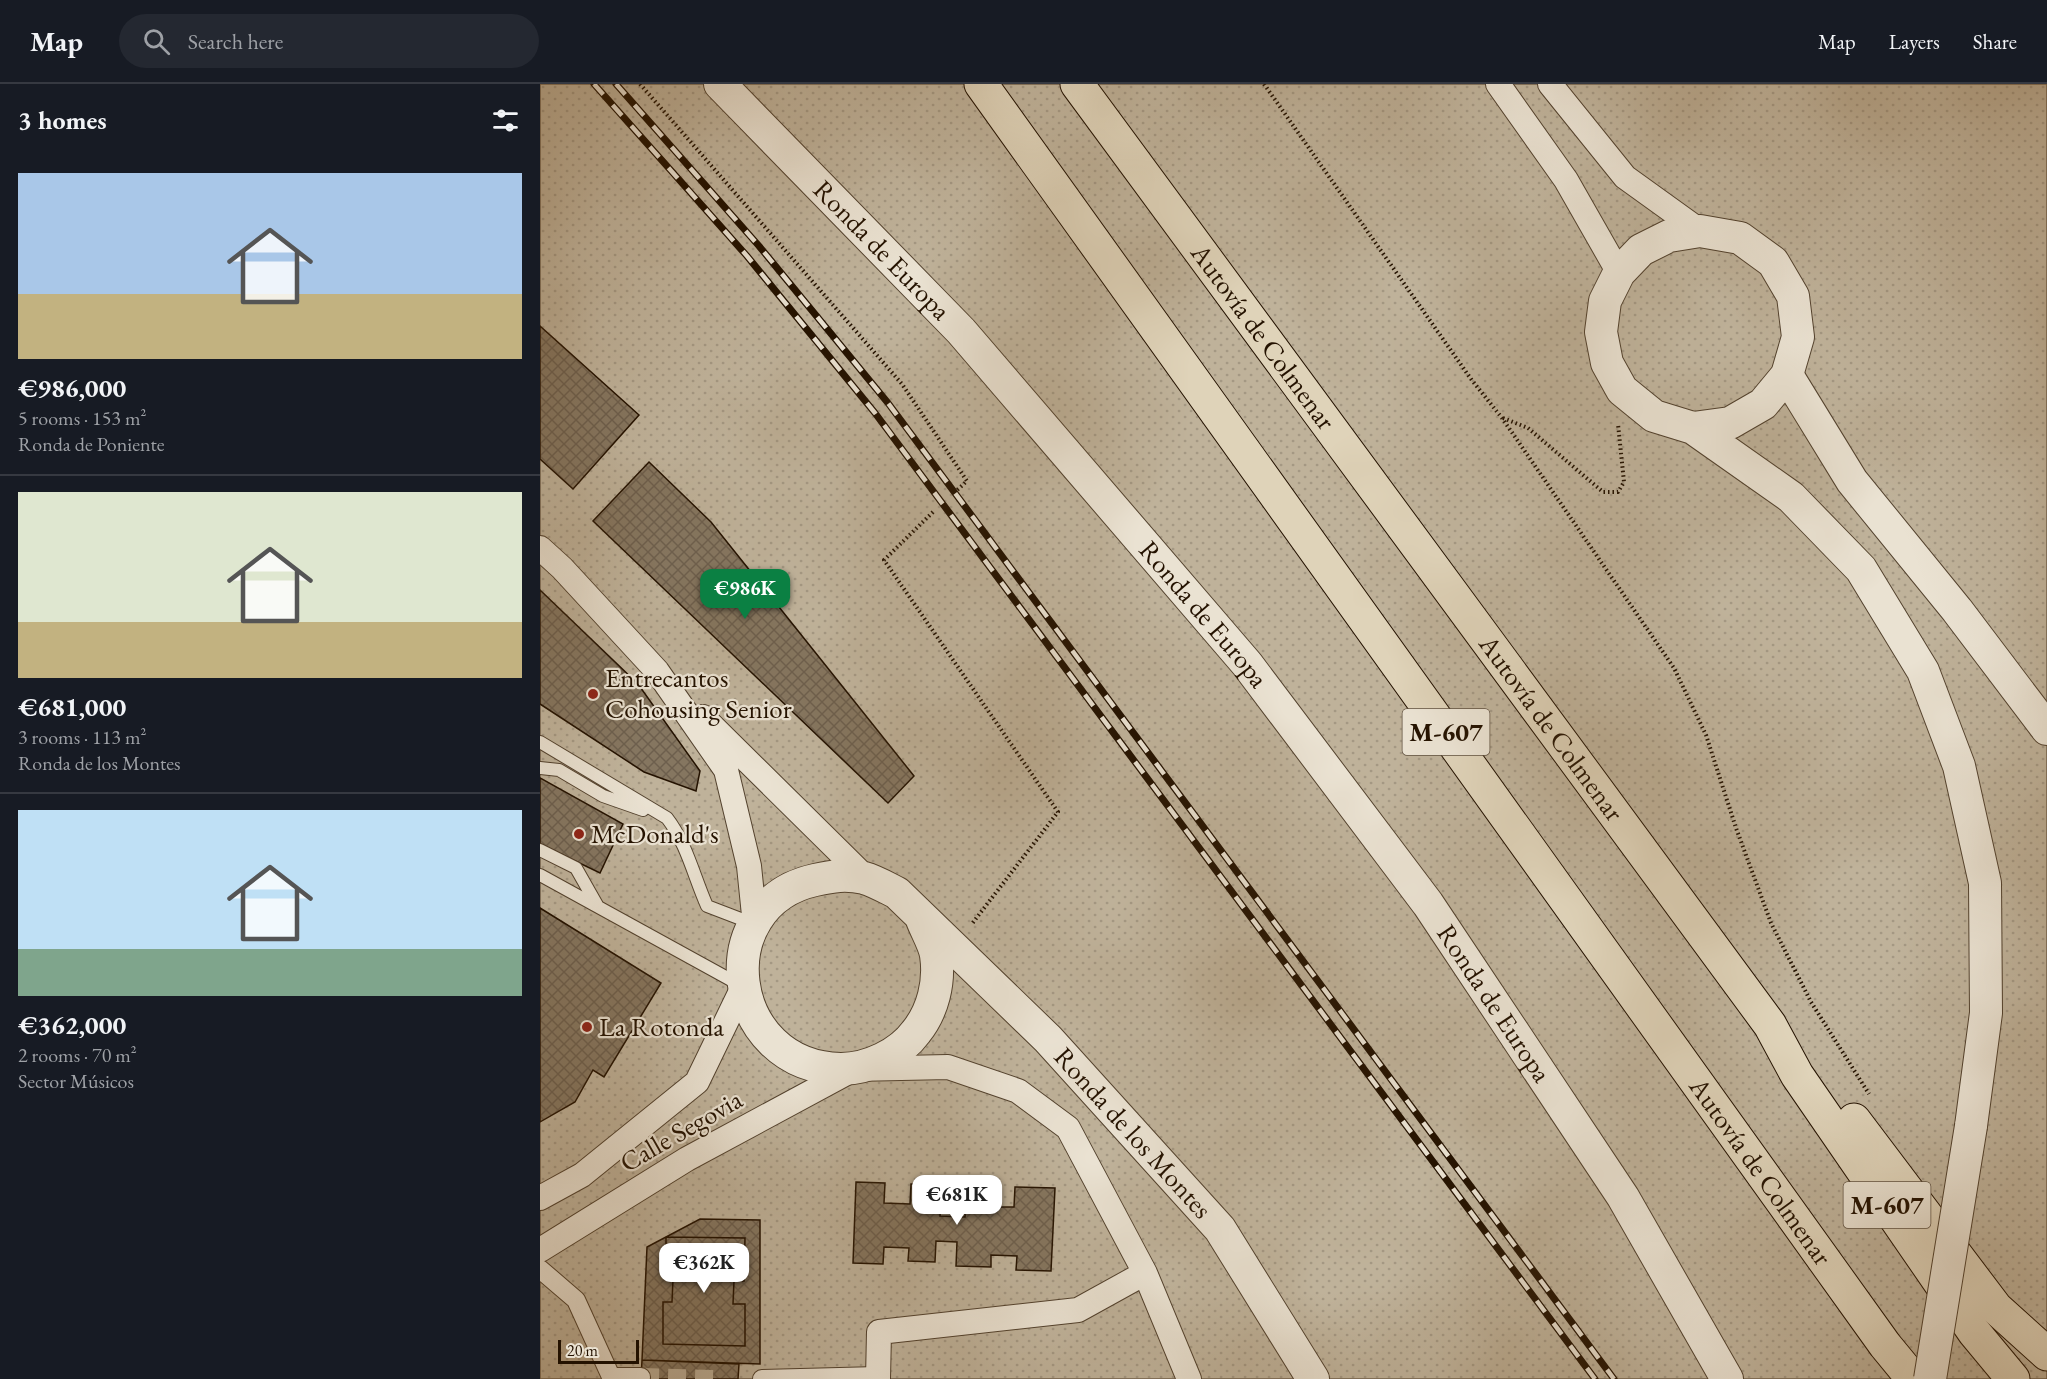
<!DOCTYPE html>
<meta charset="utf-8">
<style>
:root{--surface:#171b24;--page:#242831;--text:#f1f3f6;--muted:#9ea1a6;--line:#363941;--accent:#0b8043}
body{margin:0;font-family:"EB Garamond",serif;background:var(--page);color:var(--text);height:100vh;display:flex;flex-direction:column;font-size:22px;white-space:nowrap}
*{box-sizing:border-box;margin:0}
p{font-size:20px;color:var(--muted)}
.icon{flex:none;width:33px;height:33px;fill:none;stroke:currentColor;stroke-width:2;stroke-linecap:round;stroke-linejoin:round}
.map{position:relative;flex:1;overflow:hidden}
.sheet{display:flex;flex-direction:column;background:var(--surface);width:540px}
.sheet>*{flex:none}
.scale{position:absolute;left:18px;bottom:15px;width:81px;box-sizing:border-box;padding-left:6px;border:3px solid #241200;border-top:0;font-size:16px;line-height:21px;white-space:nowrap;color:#241200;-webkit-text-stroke:4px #eae2d2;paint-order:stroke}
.price{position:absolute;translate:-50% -51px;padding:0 14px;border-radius:12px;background:#fff;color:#222;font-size:20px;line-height:39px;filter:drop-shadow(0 2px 3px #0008)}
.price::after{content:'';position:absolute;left:50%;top:36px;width:18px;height:14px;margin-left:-9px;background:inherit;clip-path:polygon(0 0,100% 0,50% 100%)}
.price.selected{background:var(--accent);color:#fff}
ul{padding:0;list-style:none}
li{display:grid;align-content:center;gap:12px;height:318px;padding:0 18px}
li+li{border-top:2px solid var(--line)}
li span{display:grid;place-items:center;height:186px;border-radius:0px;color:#555}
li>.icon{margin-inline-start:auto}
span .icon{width:108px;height:108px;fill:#fffc;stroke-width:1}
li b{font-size:26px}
h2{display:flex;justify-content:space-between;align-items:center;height:72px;padding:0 18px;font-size:26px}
header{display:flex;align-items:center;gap:36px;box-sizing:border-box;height:84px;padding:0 30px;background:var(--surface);border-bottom:2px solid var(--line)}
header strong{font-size:28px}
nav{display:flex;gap:33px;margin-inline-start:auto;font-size:21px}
.search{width:420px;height:54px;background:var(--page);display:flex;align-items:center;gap:15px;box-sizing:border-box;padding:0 21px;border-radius:33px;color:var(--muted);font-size:22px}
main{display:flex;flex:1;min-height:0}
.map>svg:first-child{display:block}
.grass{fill:url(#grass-dots);stroke:#72624d;stroke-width:1.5}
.building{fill:url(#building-cross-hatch);stroke:#241200;stroke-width:1.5}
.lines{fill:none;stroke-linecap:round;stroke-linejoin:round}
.pedestrian-tunnel{stroke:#baac94;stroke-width:18;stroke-dasharray:18 9;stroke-linecap:butt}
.service-casing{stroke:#53422e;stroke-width:14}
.pedestrian-casing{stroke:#53422e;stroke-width:20}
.minor-casing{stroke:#53422e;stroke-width:26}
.tertiary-casing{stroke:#53422e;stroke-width:34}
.motorway-casing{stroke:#241200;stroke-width:35}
.path{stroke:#241200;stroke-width:4;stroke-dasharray:1.5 3;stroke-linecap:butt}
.service{stroke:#eae2d2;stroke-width:12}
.pedestrian{stroke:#eae2d2;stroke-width:18}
.minor{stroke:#eae2d2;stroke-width:24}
.tertiary{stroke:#eae2d2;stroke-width:32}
.motorway{stroke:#dfd3b9;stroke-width:33}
.rail-casing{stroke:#241200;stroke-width:7}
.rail{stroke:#eae2d2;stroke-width:4.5;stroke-dasharray:14;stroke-linecap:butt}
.tertiary-bridge-casing{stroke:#53422e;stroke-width:34;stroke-linecap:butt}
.tertiary-bridge{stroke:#eae2d2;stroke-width:32}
.poi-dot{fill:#8f2418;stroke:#eae2d2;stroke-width:2}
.labels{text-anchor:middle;stroke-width:4.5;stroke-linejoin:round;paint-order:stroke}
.shield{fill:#eae2d2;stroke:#5f503f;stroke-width:1.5}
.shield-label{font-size:26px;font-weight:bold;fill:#241200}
.street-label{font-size:27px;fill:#241200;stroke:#eae2d2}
.poi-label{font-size:27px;fill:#241200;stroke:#eae2d2;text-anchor:start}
</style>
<header>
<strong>Map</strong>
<div class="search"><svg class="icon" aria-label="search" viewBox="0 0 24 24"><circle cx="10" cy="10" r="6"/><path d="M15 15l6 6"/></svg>Search here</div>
<nav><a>Map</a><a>Layers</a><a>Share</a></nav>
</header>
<main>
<section class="sheet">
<h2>3 homes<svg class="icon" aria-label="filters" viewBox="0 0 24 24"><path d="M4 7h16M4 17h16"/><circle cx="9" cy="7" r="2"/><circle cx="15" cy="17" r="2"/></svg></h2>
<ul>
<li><span style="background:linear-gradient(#a9c7e8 65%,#c2b280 0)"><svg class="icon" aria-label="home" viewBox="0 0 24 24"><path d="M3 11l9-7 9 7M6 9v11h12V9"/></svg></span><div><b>€986,000</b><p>5 rooms · 153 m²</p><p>Ronda de Poniente</p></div></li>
<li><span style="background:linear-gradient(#dfe7d0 70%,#c2b280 0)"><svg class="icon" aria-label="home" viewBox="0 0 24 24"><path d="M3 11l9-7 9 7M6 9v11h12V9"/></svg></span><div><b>€681,000</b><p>3 rooms · 113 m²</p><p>Ronda de los Montes</p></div></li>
<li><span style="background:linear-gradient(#bfe0f5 75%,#7fa58c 0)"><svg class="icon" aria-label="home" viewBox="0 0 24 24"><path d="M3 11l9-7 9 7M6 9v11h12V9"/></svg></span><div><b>€362,000</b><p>2 rooms · 70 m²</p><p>Sector Músicos</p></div></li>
</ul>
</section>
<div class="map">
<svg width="1507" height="1295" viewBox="0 0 1507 1295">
<defs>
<pattern id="grass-dots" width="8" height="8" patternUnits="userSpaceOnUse" patternTransform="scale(1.5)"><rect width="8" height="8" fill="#bfb29a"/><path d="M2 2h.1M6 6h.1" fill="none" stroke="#a49883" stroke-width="1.8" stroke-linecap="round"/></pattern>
<pattern id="building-cross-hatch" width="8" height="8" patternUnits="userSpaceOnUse" patternTransform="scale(1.5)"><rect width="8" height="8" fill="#857660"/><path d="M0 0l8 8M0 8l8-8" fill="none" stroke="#6d5f4d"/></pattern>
</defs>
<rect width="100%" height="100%" fill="#dfd3b9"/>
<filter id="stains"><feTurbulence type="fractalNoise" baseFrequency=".00333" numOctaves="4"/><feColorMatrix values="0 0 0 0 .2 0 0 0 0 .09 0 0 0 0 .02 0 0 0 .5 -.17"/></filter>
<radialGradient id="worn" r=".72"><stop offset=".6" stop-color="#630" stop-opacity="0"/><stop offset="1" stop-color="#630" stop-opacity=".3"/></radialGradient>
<!-- grass -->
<path class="grass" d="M0 0H1507V1295H0Z"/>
<!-- building -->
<path class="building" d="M0 242 99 331 33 405 0 375Z
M109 378 171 438 374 692 348 719 53 437Z
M0 506 98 600 160 687 156 707 104 688 0 620Z
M0 694 83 740 60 789 0 760Z
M0 824 121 899 64 993 53 986 35 1018 0 1038Z
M316 1098 345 1099 344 1119 370 1120 371 1100 401 1101 400 1132 425 1133 426 1099 459 1101 458 1123H474L475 1103 515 1104 511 1187 476 1186 477 1172 451 1171V1183L416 1182 417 1158 396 1157 395 1178 368 1177 369 1164 344 1163 343 1180 313 1179Z
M160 1135 220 1136V1280L102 1276 107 1163Z
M126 1153 205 1154 204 1197H194L193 1220H205V1262L123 1260V1218H132L133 1195H126Z
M102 1276 199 1280 198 1295H101Z"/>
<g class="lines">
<!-- pedestrian-tunnel -->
<path class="pedestrian-tunnel" d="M101 1293 174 1295"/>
<defs>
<path id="service" d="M0 658 127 734C147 760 154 793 167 822L214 840
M0 684 19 686 63 712 103 726
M0 766 36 784 57 821
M0 791 202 902"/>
<path id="pedestrian" d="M0 1185 36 1216 72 1295
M72 1293H101
M222 1295 338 1292"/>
<path id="minor" d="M958 0 1026 96 1079 189
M1010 0 1085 93 1160 147
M0 464 22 484 117 587 186 686 209 782 215 841
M163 633 327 795
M0 1114 42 1091 157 998 203 903
M0 1166 147 1075 314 985 408 983 478 1007 528 1044 605 1189 649 1295
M338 1295 339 1248 538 1226 605 1189"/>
<g id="tertiary">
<path id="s1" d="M180 0 421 247 707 580 888 820 1083 1113 1187 1295"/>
<path d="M1247 291 1312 397 1417 526 1507 645"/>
<path d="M1153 344 1190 339 1223 320 1247 291 1258 253 1253 212 1233 178 1200 154 1160 147 1129 152 1101 166 1079 189 1065 217 1061 248 1067 279 1082 306 1114 332 1153 344 1251 413 1321 485 1383 587 1419 682 1445 799 1446 929 1431 1042"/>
<path id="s2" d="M381 833C385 845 394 859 396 871 400 898 393 927 376 948 360 970 328 985 301 985 185 983 166 820 275 796 293 792 306 790 324 794 335 797 347 804 357 809L508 955 680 1145 773 1295"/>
</g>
<g id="motorway">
<path id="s3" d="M441 0 1345 1261 1373 1295"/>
<path id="s4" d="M537 0 1230 941 1257 991 1434 1248 1473 1295"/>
<path d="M1314 1036 1456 1224 1507 1270"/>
</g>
</defs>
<!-- service casing -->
<use href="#service" class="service-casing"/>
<!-- pedestrian casing -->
<use href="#pedestrian" class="pedestrian-casing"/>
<!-- minor casing -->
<use href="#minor" class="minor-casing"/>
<!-- tertiary casing -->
<use href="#tertiary" class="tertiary-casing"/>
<!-- motorway casing -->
<use href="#motorway" class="motorway-casing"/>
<!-- path -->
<path class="path" d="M100 0 362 300 427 397 417 406
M724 0 931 295 962 334 1134 584 1166 651 1196 744 1231 839 1271 918 1329 1010
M963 334 988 344 1063 408H1078L1084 398 1078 340
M393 428 344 476 518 728 431 841"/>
<!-- service -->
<use href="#service" class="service"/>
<!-- pedestrian -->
<use href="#pedestrian" class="pedestrian"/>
<!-- minor -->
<use href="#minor" class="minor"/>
<!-- tertiary -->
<use href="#tertiary" class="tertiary"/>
<!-- motorway -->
<use href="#motorway" class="motorway"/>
<defs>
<path id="rail" d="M54 0 207 172 335 329 1055 1295
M76 0 219 162 348 319 1074 1295"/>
</defs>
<!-- rail casing -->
<use href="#rail" class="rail-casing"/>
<!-- rail -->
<use href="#rail" class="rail"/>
<defs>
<path id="tertiary-bridge" d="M1390 1295 1431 1042"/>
</defs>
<!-- tertiary-bridge casing -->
<use href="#tertiary-bridge" class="tertiary-bridge-casing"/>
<!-- tertiary-bridge -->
<use href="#tertiary-bridge" class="tertiary-bridge"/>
</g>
<!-- markers -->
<g class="poi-dot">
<circle cx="53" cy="610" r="6"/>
<circle cx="39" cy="750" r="6"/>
<circle cx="47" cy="943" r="6"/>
</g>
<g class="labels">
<!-- shield labels -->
<g class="shield">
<rect x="862.5" y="625" width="87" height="46" rx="4.5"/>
<rect x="1303.5" y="1098" width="87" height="46" rx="4.5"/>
</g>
<g class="shield-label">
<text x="906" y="657">M-607</text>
<text x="1347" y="1130">M-607</text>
</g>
<!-- street labels -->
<g class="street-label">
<text dy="9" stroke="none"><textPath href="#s1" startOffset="232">Ronda de Europa</textPath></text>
<text dy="9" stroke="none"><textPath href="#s4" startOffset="314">Autovía de Colmenar</textPath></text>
<text dy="9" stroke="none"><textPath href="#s1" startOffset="718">Ronda de Europa</textPath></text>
<text dy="9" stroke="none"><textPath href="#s4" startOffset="800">Autovía de Colmenar</textPath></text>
<text dy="9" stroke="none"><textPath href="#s1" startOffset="1204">Ronda de Europa</textPath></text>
<text transform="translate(141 1047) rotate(-30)" y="9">Calle Segovia</text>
<text dy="9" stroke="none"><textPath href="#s2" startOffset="912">Ronda de los Montes</textPath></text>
<text dy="9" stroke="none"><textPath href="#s3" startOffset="1338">Autovía de Colmenar</textPath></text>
</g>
<!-- poi labels -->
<g class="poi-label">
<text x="65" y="603">Entrecantos<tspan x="65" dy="31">Cohousing Senior</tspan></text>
<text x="51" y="759">McDonald's</text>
<text x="59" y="952">La Rotonda</text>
</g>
</g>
<rect width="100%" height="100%" filter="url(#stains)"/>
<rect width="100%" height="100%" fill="url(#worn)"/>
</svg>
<div class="scale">20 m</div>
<b class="price selected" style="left:205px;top:536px">€986K</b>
<b class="price" style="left:417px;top:1142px">€681K</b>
<b class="price" style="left:164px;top:1210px">€362K</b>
</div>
</main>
